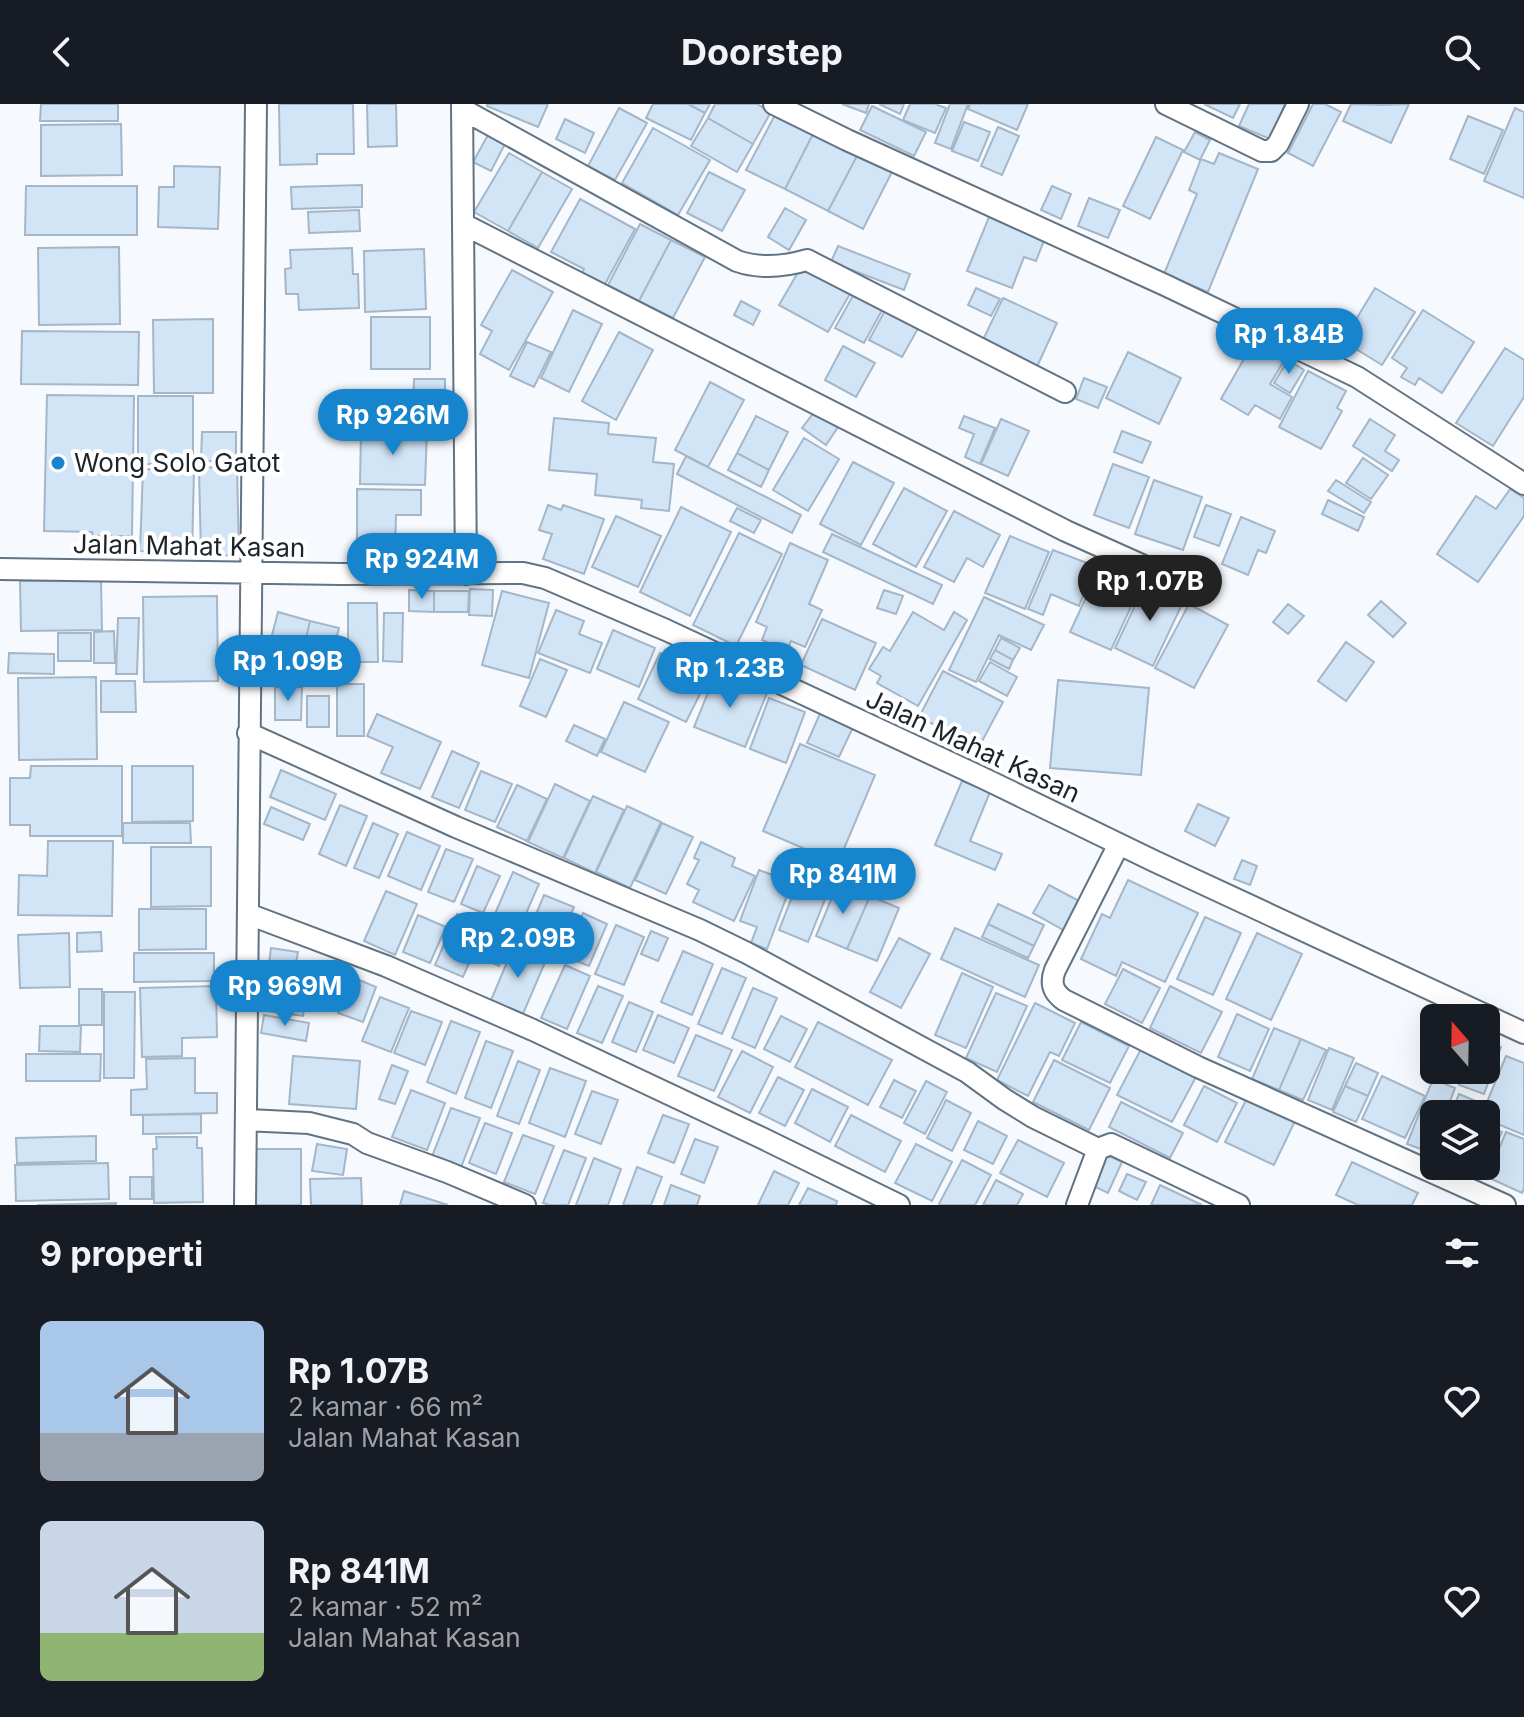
<!DOCTYPE html>
<html lang="id">
<meta charset="utf-8">
<style>
:root{--surface:#171b24;--page:#242831;--text:#f1f3f6;--muted:#9ea1a6;--accent:#1685ce}
body{margin:0;font-family:Inter,sans-serif;background:var(--page);color:var(--text);height:100vh;display:flex;flex-direction:column;font-size:30px;white-space:nowrap}
*{box-sizing:border-box;margin:0}
p{font-size:26px;color:var(--muted)}
.icon{flex:none;width:44px;height:44px;fill:none;stroke:currentColor;stroke-width:2;stroke-linecap:round;stroke-linejoin:round}
.map{position:relative;height:1101px;overflow:hidden}
.panel{display:flex;flex-direction:column;background:var(--surface);flex:1}
.panel>*{flex:none}
.needle{width:52px;rotate:340deg}
.controls{position:absolute;left:1420px;top:900px;display:grid;gap:16px}
.controls a{display:grid;place-items:center;width:80px;height:80px;border-radius:12px;background:var(--surface);box-shadow:0 8px 32px #0002;font-size:40px}
.price{position:absolute;translate:-50% -68px;padding:0 18px;border-radius:28px;background:var(--accent);color:#fff;font-size:26px;line-height:52px;filter:drop-shadow(0 2px 4px #0008)}
.price::after{content:'';position:absolute;left:50%;top:48px;width:24px;height:18px;margin-left:-12px;background:inherit;clip-path:polygon(0 0,100% 0,50% 100%)}
.price.current{background:#222;color:#fff}
ul{padding:0;list-style:none}
li{display:flex;align-items:center;gap:24px;height:200px;padding:0 40px}
li span{display:grid;place-items:center;flex:none;width:224px;height:160px;border-radius:12px;color:#555}
li>.icon{margin-inline-start:auto}
span .icon{width:96px;height:96px;fill:#fffc;stroke-width:1}
li b{font-size:34px}
h2{display:flex;justify-content:space-between;align-items:center;height:96px;padding:0 40px;font-size:34px}
header{display:flex;justify-content:space-between;align-items:center;height:104px;padding:0 40px;background:var(--surface);font-size:36px;font-weight:700}
.map>svg:first-child{display:block}
.building{fill:#d2e5f7;stroke:#a4b6c7;stroke-width:2}
.lines{fill:none;stroke-linecap:round;stroke-linejoin:round}
.minor-casing{stroke:#627383;stroke-width:24}
.minor{stroke:#fff;stroke-width:20}
.poi-dot{fill:#1685ce;stroke:#fff;stroke-width:3}
.labels{text-anchor:middle;stroke-width:8;stroke-linejoin:round;paint-order:stroke}
.poi-label{font-size:26px;fill:#1c242a;stroke:#fff;text-anchor:start}
.street-label{font-size:26px;fill:#1c242a;stroke:#fff}
</style>
<header><svg class="icon" aria-label="back" viewBox="0 0 24 24"><path d="M15 5l-7 7 7 7"/></svg>Doorstep<svg class="icon" aria-label="search" viewBox="0 0 24 24"><circle cx="10" cy="10" r="6"/><path d="M15 15l6 6"/></svg></header>
<div class="map">
<svg width="1524" height="1101" viewBox="0 0 1524 1101">
<rect width="100%" height="100%" fill="#f6fafe"/>
<!-- building -->
<path class="building" d="M41 0H118V17H40Z
M279 0H353L354 50H317V60L280 61Z
M367 0H396L397 42 368 43Z
M487 0H548L538 23 487 2Z
M653 0H688L705 9 691 36 646 14Z
M688 0H710L705 9Z
M715 0H757L771 8 753 40 708 14Z
M842 0H869L866 9Z
M879 0H904L900 10Z
M910 0H935L946 4 935 29 903 16Z
M950 0H968L951 45 935 39Z
M970 0H1028L1017 26 968 5Z
M1204 0H1240L1233 14Z
M1249 0H1285L1270 35 1239 22Z
M1313 0H1325L1341 8 1313 62 1288 49Z
M1351 0 1382 1 1409 0 1391 39 1343 17Z
M872 2 926 28 914 52 860 26Z
M619 4 647 19 615 76 588 62Z
M1515 4 1524 8V94L1484 77Z
M776 9 814 28 785 85 746 66Z
M1468 12 1503 26 1484 70 1450 55Z
M708 14 753 40 737 68 691 42Z
M565 15 594 29 585 49 556 35Z
M964 18 990 28 978 57 952 47Z
M121 20 122 71 41 72V21Z
M998 23 1019 32 1002 71 981 62Z
M653 24 710 56 678 111 622 79Z
M814 28 858 50 828 107 785 85Z
M1195 28 1210 36 1200 56 1184 48Z
M489 29 506 38 491 67 473 58Z
M1156 33 1183 46 1150 115 1123 102Z
M509 49 542 68 508 127 474 108Z
M1219 49 1258 65 1208 188 1164 170 1197 90 1189 86 1201 55 1214 60Z
M858 50 892 68 863 125 828 107Z
M174 62 220 63 218 125 158 123 159 83H174Z
M542 68 572 85 538 144 508 127Z
M709 68 745 86 722 127 687 109Z
M362 81V103L292 105 291 83Z
M26 82H137V131H25Z
M1052 82 1071 90 1061 115 1041 106Z
M1089 94 1120 106 1108 134 1078 122Z
M580 95 635 125 604 182 581 170 584 165 551 148Z
M785 104 806 116 789 146 768 133Z
M359 106 360 127 309 129 308 108Z
M989 113 1045 134 1036 157 1024 153 1012 184 967 167Z
M640 120 671 136 639 197 608 181Z
M671 136 705 153 673 214 639 197Z
M838 142 910 170 904 186 831 158Z
M119 143 120 220 39 221 38 144Z
M352 144 353 170H358L359 204 299 206 298 190H286L285 165 291 164 290 146Z
M424 145 426 205 365 208 364 147Z
M801 163 850 190 828 228 779 201Z
M512 166 553 188 509 266 480 250 492 227 481 221Z
M976 184 1000 195 991 212 968 201Z
M1375 184 1415 208 1382 261 1343 237Z
M856 186 885 201 864 239 835 224Z
M1003 194 1057 219 1036 265 981 240Z
M741 197 760 207 753 221 734 211Z
M887 203 920 221 902 253 869 236Z
M573 206 602 220 569 288 541 274Z
M1423 206 1474 238 1442 289 1419 274 1415 281 1401 273 1407 264 1392 254Z
M371 213H430V265H371Z
M213 215V289H154L153 216Z
M22 227 139 228 138 281 21 280Z
M619 228 653 246 616 316 582 297Z
M527 238 551 248 534 283 510 272Z
M1253 239 1284 257 1270 280 1292 293 1280 315 1255 301 1248 311 1221 295Z
M843 242 875 259 856 293 825 276Z
M1505 244 1524 256V293L1493 342 1456 319Z
M1128 248 1181 274 1159 320 1106 294Z
M1288 256 1304 266 1290 289 1274 279Z
M1308 267 1346 287 1337 304 1342 307 1321 345 1279 323Z
M1084 274 1107 283 1098 304 1076 295Z
M414 275H445V305H413Z
M710 278 744 296 708 363 675 346Z
M47 291 134 292 132 432H93L92 428 44 427Z
M138 292H193V360H138Z
M815 307 838 323 826 341 802 324Z
M756 312 788 328 769 366 737 349Z
M964 312 995 324 980 360 965 353 974 330 959 324Z
M554 314 609 319 608 330 656 334 653 358 674 360 669 407 641 404 642 396 595 391 597 370 549 366Z
M1001 315 1029 327 1008 372 981 360Z
M1370 315 1395 331 1385 347 1399 356 1392 367 1353 342Z
M361 325 427 326 425 381 360 380Z
M1122 327 1151 338 1142 359 1114 348Z
M202 328H236V357H201Z
M804 334 839 355 808 407 773 386Z
M737 349 769 366 761 383 728 366Z
M686 352 801 411 792 429 677 370Z
M1363 354 1388 371 1371 395 1346 379Z
M853 358 894 379 861 441 820 420Z
M1113 360 1149 373 1129 424 1094 411Z
M237 362 239 451 201 452 199 364Z
M143 365 194 367 192 449 140 447Z
M1154 376 1202 393 1183 446 1135 430Z
M1336 376 1371 398 1364 409 1328 387Z
M904 384 947 407 916 463 873 440Z
M357 385 421 386V411H396L395 448 357 447Z
M1510 385 1524 394V412L1478 478 1437 450 1476 392 1496 405Z
M1328 396 1364 413 1358 427 1322 410Z
M548 401 561 406 563 401 604 415 584 470 543 455 552 430 539 426Z
M1206 401 1231 410 1219 442 1194 433Z
M681 403 731 428 690 512 640 488Z
M737 404 761 416 754 429 730 417Z
M954 407 1000 431 983 463 967 454 954 478 924 463Z
M616 412 661 432 638 483 592 463Z
M1241 413 1275 427 1266 449 1258 446 1248 471 1222 460Z
M739 429 782 450 736 542 693 521Z
M832 430 942 481 933 500 823 448Z
M1010 432 1049 448 1025 505 985 489Z
M790 439 828 456 809 500 822 506 805 543 791 537 787 547 762 536 767 523 756 518Z
M1053 446 1095 462 1079 502 1051 490 1043 511 1028 505Z
M1121 454 1148 466 1111 546 1070 528 1100 463 1114 469Z
M101 476 102 526 21 527 20 477Z
M1147 476 1185 494 1153 562 1115 544Z
M470 485 493 486 492 512 469 511Z
M409 486 434 487V508L409 507Z
M884 486 903 492 896 510 877 504Z
M434 487H469L468 508H434Z
M502 487 549 499 529 574 482 561Z
M217 492 218 577 144 578 143 493Z
M984 493 1044 521 1031 546 999 531 976 578 949 566Z
M1381 497 1406 519 1393 533 1368 511Z
M348 499H377L378 558H348Z
M1189 500 1228 521 1194 584 1155 564Z
M1288 500 1304 512 1288 530 1273 518Z
M556 506 584 517 579 530 602 539 590 569 538 549Z
M278 508 310 517 304 543 271 535Z
M913 508 944 526 954 508 967 516 918 602 877 579 881 572 869 565 883 543 890 547Z
M384 509H403L402 558 383 557Z
M118 514H139L137 570H116Z
M822 515 876 539 855 586 801 561Z
M310 517 339 524 332 550 304 543Z
M613 526 655 544 639 583 597 565Z
M114 527 115 559H94V528Z
M58 529H91V557H58Z
M1001 534 1020 544 1013 556 995 546Z
M1346 538 1374 558 1346 597 1318 577Z
M995 546 1013 556 1009 565 990 555Z
M9 549 54 550V570L8 569Z
M660 549 709 572 686 618 638 595Z
M264 554 327 557 326 581 263 578Z
M540 555 567 566 546 613 520 602Z
M990 558 1017 573 1007 592 979 577Z
M943 567 1003 598 979 643 919 613Z
M716 569 767 589 745 643 694 623Z
M96 573 97 655 19 656 18 574Z
M1058 576 1149 584 1141 671 1050 664Z
M101 577H135L136 608H101Z
M337 580H364V632H337Z
M275 583H302L301 616H275Z
M307 592H329V623H307Z
M769 594 805 608 786 659 750 645Z
M624 598 669 618 645 668 601 648Z
M822 605 855 619 839 653 807 639Z
M377 610 441 638 420 685 381 669 393 643 367 632Z
M574 621 605 635 597 652 566 637Z
M800 640 875 671 838 759 763 727Z
M452 647 479 659 459 704 432 693Z
M31 662H122V732H30V721H10V674H30Z
M132 662H193V717L132 718Z
M281 666 336 690 325 716 270 693Z
M481 667 512 680 495 718 465 706Z
M962 677 990 688 970 737 1002 750 995 766 935 741Z
M555 680 590 697 563 754 528 738Z
M517 681 547 695 527 737 497 723Z
M593 692 624 706 595 769 564 754Z
M1198 700 1229 714 1215 742 1185 727Z
M340 701 367 712 346 762 319 750Z
M627 702 661 718 630 784 596 768Z
M271 703 310 720 303 736 264 720Z
M123 719H190L191 739H123Z
M373 719 398 730 379 774 354 764Z
M662 719 693 733 666 790 635 776Z
M407 728 440 742 421 786 388 772Z
M48 737H113L112 812 18 811 19 771 47 772Z
M701 738 735 754 732 762 755 772 734 817 693 798 699 786 687 780 699 756 694 754Z
M151 743H211V802L151 803Z
M446 745 473 755 454 798 428 788Z
M1242 756 1257 762 1250 781 1234 775Z
M806 758 835 770 808 838 779 826Z
M477 762 500 772 483 809 461 800Z
M759 766 792 778 767 845 751 839 757 823 740 817Z
M513 768 539 780 517 830 491 819Z
M1128 776 1198 809 1165 878 1122 858 1116 872 1081 855 1102 810 1110 814Z
M838 779 870 792 847 845 816 832Z
M1049 781 1081 798 1065 827 1033 809Z
M386 787 417 800 395 851 364 837Z
M544 791 574 803 556 844 527 832Z
M870 792 899 804 877 857 847 845Z
M998 800 1044 821 1034 842 988 820Z
M139 805H206V845L139 846Z
M583 809 607 820 589 862 564 852Z
M457 810 485 822 463 873 435 861Z
M418 811 446 823 430 859 403 848Z
M1205 813 1241 829 1213 891 1177 875Z
M988 820 1034 842 1028 854 982 833Z
M616 821 644 833 624 881 595 870Z
M955 824 1039 861 1025 893 941 855Z
M651 827 668 834 658 857 641 850Z
M101 828 102 847 77 848V829Z
M69 829 70 883 20 884 18 831Z
M489 829 510 837 499 862 479 853Z
M1257 829 1302 850 1271 916 1226 895Z
M899 834 930 850 901 904 870 888Z
M514 842 546 856 523 910 491 896Z
M271 844 298 848 295 864 269 860Z
M683 847 713 860 692 911 661 898Z
M134 849H214V877L134 878Z
M565 861 590 872 567 925 541 914Z
M722 864 746 874 722 930 698 920Z
M1123 865 1160 884 1142 919 1105 900Z
M265 866 309 872 303 912 259 906Z
M962 869 993 883 966 944 935 931Z
M352 873 376 883 363 918 338 909Z
M216 882 217 933 182 934V952L142 953 140 884Z
M598 882 623 892 602 939 577 929Z
M1170 882 1222 908 1201 949 1150 924Z
M753 884 777 894 755 944 732 934Z
M79 885H102V921H79Z
M104 888H135L134 974H104Z
M996 889 1027 902 997 968 966 954Z
M380 893 409 904 391 948 362 937Z
M629 898 653 908 636 948 612 938Z
M1035 899 1075 919 1059 952 1050 948 1028 992 997 976Z
M411 907 442 918 425 961 394 949Z
M1237 910 1269 925 1250 967 1218 953Z
M264 911 309 919 306 937 261 929Z
M658 911 689 924 674 959 643 946Z
M781 912 807 925 790 958 764 945Z
M451 917 480 928 456 990 427 978Z
M818 918 892 956 868 1001 795 963Z
M1081 918 1129 942 1110 979 1062 956Z
M40 922H81L80 948 39 947Z
M1274 924 1301 935 1279 986 1252 975Z
M696 931 732 946 714 987 678 972Z
M1301 935 1326 946 1303 996 1279 986Z
M486 937 513 947 491 1004 465 994Z
M1486 937 1501 943 1484 990 1459 981 1464 966H1486Z
M1142 943 1197 971 1172 1018 1117 991Z
M1329 944 1354 954 1332 1006 1308 996Z
M742 947 773 963 750 1009 718 993Z
M26 950H101L100 977H26Z
M293 952 360 957 356 1005 289 1000Z
M1506 952 1524 959V1031L1486 1015V1010H1482Z
M195 954V989H217V1009L131 1011V986L147 985 146 955Z
M1054 956 1110 984 1089 1026 1033 998Z
M518 957 540 966 519 1020 497 1012Z
M1356 959 1378 969 1368 992 1345 982Z
M392 961 408 967 395 1000 379 995Z
M550 964 586 977 565 1033 529 1019Z
M1437 966H1459L1456 974Z
M1382 972 1425 992 1405 1034 1362 1015Z
M778 973 804 986 785 1022 759 1009Z
M1433 975 1455 984 1445 1010H1434V1036L1429 1048 1407 1040Z
M894 976 916 987 902 1014 880 1003Z
M926 977 947 988 925 1030 904 1019Z
M1204 982 1237 999 1217 1038 1184 1021Z
M1345 982 1368 992 1356 1018 1333 1008Z
M812 985 848 1003 830 1038 795 1019Z
M411 986 445 999 427 1046 392 1033Z
M592 987 618 996 601 1040 575 1030Z
M1459 990 1478 998 1473 1010H1451Z
M1248 992 1296 1015 1274 1061 1225 1038Z
M946 996 971 1009 952 1047 927 1034Z
M1121 998 1183 1029 1170 1054 1109 1023Z
M451 1004 480 1014 460 1066 431 1055Z
M201 1010V1029L143 1030V1011Z
M663 1011 689 1020 674 1059 648 1049Z
M851 1011 901 1037 885 1068 835 1042Z
M978 1017 1007 1032 993 1060 964 1046Z
M485 1019 512 1029 496 1070 469 1059Z
M1486 1022 1502 1028 1481 1075 1453 1063 1486 1062Z
M1506 1028 1524 1035V1084L1522 1089 1487 1073Z
M523 1031 554 1042 535 1090 504 1078Z
M96 1032V1057L17 1059 16 1034Z
M156 1033H197V1044H202L203 1098 154 1099 153 1045H157Z
M695 1035 718 1043 704 1079 681 1070Z
M1018 1036 1064 1059 1047 1093 1000 1069Z
M317 1040 347 1045 343 1071 312 1067Z
M916 1040 952 1058 932 1097 895 1079Z
M256 1045H301V1101H256Z
M564 1046 586 1054 568 1101H549L543 1099Z
M1100 1048 1122 1058 1108 1089 1085 1078Z
M594 1054 621 1065 608 1101H576Z
M962 1056 991 1071 975 1101H940L939 1100Z
M1352 1058 1418 1089 1412 1101H1358L1336 1091Z
M108 1059 109 1095 16 1097 15 1061Z
M637 1063 662 1073 651 1101H623Z
M774 1067 799 1079 788 1101H758Z
M1127 1070 1146 1078 1137 1096 1119 1087Z
M130 1073H152V1095H130Z
M361 1074 362 1101H311L310 1075Z
M996 1076 1023 1090 1017 1101H983Z
M671 1081 700 1092 697 1101H664Z
M1160 1081 1202 1101H1151Z
M808 1084 837 1097 836 1101H799Z
M404 1087 448 1101H400Z
M116 1099V1101H37Z"/>
<g class="lines">
<defs>
<path id="minor" d="M462 0 466 470
M774 0 847 36 1165 181 1357 273 1524 380
M1166 0 1262 47H1271L1278 40 1298 0
M462 5 737 157C760 165 783 163 807 156L1065 288
M463 120 1066 427 1193 484
M0 465 342 470 523 469 545 474 666 526 983 674 1154 757 1524 929
M248 629 456 723 700 826 747 849 967 968 1004 995 1033 1013 1098 1045
M1119 740 1055 866C1050 879 1053 888 1064 896L1198 963 1505 1101
M248 810 386 862 533 926 762 1034 899 1101
M246 1016 309 1019 353 1030 367 1039 447 1068 525 1101
M245 1101C248 734 252 367 256 0
M1077 1101 1098 1045 1111 1040 1239 1101"/>
</defs>
<!-- minor casing -->
<use href="#minor" class="minor-casing"/>
<!-- minor -->
<use href="#minor" class="minor"/>
</g>
<!-- markers -->
<circle class="poi-dot" cx="58" cy="359" r="8"/>
<g class="labels">
<!-- poi labels -->
<g class="poi-label">
<text x="74" y="368">Wong Solo Gatot</text>
</g>
<!-- street labels -->
<g class="street-label">
<text transform="translate(189 442) rotate(1)" y="9">Jalan Mahat Kasan</text>
<text transform="translate(973 642) rotate(25)" y="9">Jalan Mahat Kasan</text>
</g>
</g>
</svg>
<div class="controls">
<a><svg class="needle" viewBox="-14 -14 28 28"><path d="M0-13l5 13h-10z" fill="#e53935"/><path d="M0 13l5-13h-10z" fill="#9ea1a6"/></svg></a>
<a><svg class="icon" aria-label="layers" viewBox="0 0 24 24"><path d="M12 4l9 5-9 5-9-5zM3 14l9 5 9-5"/></svg></a>
</div>
<b class="price" style="left:1289px;top:272px">Rp 1.84B</b>
<b class="price" style="left:393px;top:353px">Rp 926M</b>
<b class="price" style="left:422px;top:497px">Rp 924M</b>
<b class="price current" style="left:1150px;top:519px">Rp 1.07B</b>
<b class="price" style="left:288px;top:599px">Rp 1.09B</b>
<b class="price" style="left:730px;top:606px">Rp 1.23B</b>
<b class="price" style="left:843px;top:812px">Rp 841M</b>
<b class="price" style="left:518px;top:876px">Rp 2.09B</b>
<b class="price" style="left:285px;top:924px">Rp 969M</b>
</div>
<section class="panel">
<h2>9 properti<svg class="icon" aria-label="filters" viewBox="0 0 24 24"><path d="M4 7h16M4 17h16"/><circle cx="9" cy="7" r="2"/><circle cx="15" cy="17" r="2"/></svg></h2>
<ul>
<li><span style="background:linear-gradient(#a9c7e8 70%,#9aa5b1 0)"><svg class="icon" aria-label="home" viewBox="0 0 24 24"><path d="M3 11l9-7 9 7M6 9v11h12V9"/></svg></span><div><b>Rp 1.07B</b><p>2 kamar · 66 m²</p><p>Jalan Mahat Kasan</p></div><svg class="icon" aria-label="heart" viewBox="0 0 24 24"><path d="M12 20l-8-8c-3-5 5-10 8-4 3-6 11-1 8 4z"/></svg></li>
<li><span style="background:linear-gradient(#c9d6e8 70%,#8fb573 0)"><svg class="icon" aria-label="home" viewBox="0 0 24 24"><path d="M3 11l9-7 9 7M6 9v11h12V9"/></svg></span><div><b>Rp 841M</b><p>2 kamar · 52 m²</p><p>Jalan Mahat Kasan</p></div><svg class="icon" aria-label="heart" viewBox="0 0 24 24"><path d="M12 20l-8-8c-3-5 5-10 8-4 3-6 11-1 8 4z"/></svg></li>
</ul>
</section>
